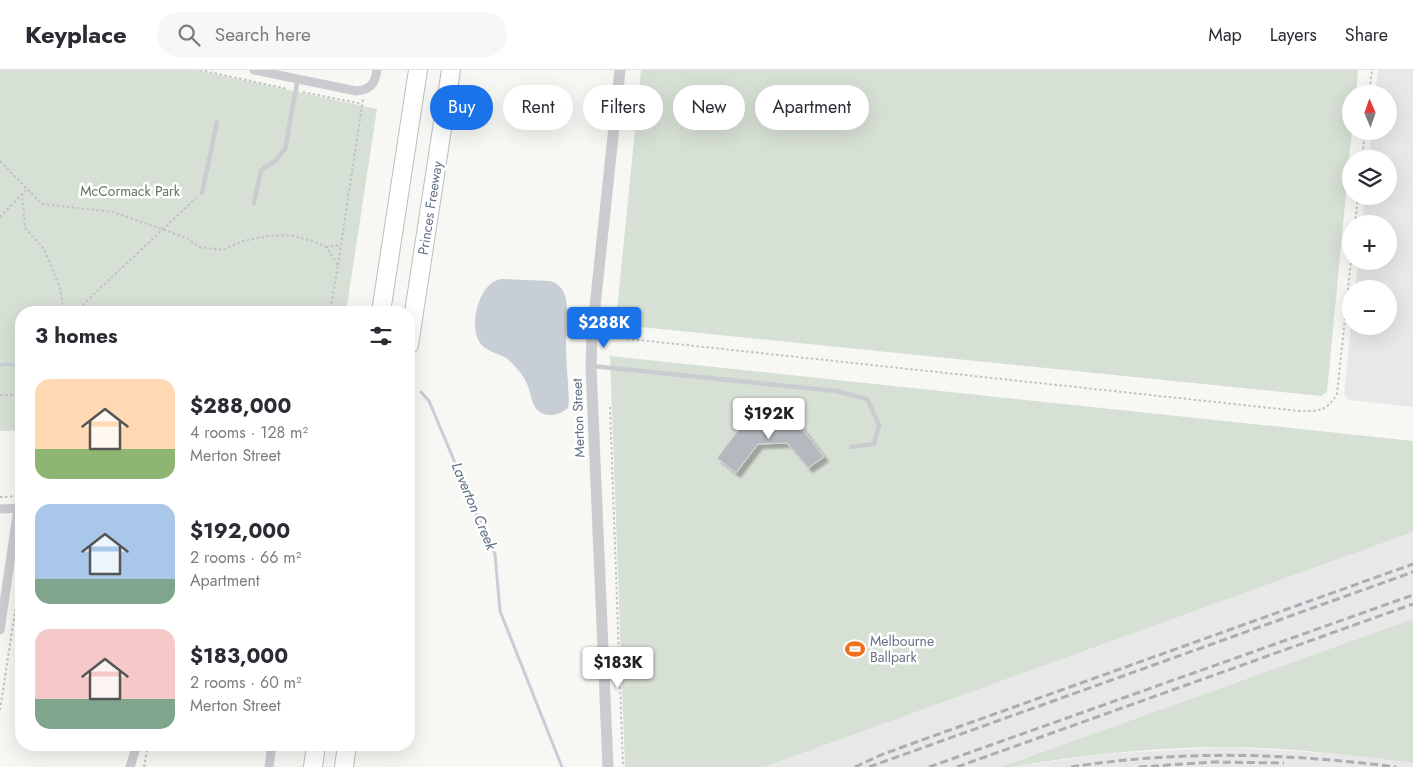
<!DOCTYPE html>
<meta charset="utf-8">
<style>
:root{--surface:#fff;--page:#f7f7f7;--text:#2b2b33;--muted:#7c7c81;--line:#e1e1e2;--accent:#1a73e8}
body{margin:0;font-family:Jost,sans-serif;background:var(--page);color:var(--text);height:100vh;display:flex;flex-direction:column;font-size:19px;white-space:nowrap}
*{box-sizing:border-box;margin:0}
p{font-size:16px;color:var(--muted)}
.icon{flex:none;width:28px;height:28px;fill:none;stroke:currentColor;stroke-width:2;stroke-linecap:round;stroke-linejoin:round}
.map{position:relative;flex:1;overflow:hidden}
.side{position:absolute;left:15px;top:236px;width:400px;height:445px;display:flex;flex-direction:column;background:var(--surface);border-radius:20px;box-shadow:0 5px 20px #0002}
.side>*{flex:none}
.hud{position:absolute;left:430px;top:15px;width:475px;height:45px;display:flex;gap:10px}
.needle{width:32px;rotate:358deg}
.buttons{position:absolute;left:1342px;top:15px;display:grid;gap:10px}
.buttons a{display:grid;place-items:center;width:55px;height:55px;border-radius:50%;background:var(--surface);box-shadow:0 5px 20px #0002;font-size:25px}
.price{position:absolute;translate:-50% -42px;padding:0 11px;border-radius:5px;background:#fff;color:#222;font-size:16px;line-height:32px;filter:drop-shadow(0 1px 2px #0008)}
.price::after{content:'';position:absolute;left:50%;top:30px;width:15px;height:11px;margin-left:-8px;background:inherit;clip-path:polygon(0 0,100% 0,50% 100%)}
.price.selected{background:var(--accent);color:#fff}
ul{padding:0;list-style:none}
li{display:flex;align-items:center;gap:15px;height:125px;padding:0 20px}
li span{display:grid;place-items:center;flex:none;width:140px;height:100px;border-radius:15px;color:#555}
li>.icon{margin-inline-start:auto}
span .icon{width:60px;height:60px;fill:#fffc;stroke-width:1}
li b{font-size:21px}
h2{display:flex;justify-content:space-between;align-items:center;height:60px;padding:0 20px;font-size:21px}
.tag{padding:0 18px;border-radius:22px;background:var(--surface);box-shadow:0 5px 20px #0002;font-size:18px;line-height:45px}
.tag.selected{background:var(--accent);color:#fff}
header{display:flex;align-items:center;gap:30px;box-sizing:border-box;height:70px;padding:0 25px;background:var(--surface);border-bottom:1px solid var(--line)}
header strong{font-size:24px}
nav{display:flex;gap:28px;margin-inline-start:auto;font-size:18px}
.search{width:350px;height:45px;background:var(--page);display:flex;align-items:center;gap:12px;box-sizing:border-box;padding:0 18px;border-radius:28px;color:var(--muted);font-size:19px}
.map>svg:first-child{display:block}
.built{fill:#e7e8e7}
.green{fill:#d7e0d5}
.water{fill:#c7ced5}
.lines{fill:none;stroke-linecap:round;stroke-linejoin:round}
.stream{stroke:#c7ced5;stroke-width:3}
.building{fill:#b4b9c0;stroke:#d8d9d6;filter:url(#shadow)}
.motorway-casing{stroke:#bbbdc1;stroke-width:20}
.path{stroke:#c0c2c5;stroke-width:2;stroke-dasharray:2.5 2.5;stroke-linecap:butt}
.service{stroke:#caccd0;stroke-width:4.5}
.minor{stroke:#caccd0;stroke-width:9}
.tertiary{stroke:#caccd0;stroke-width:11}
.motorway{stroke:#fff;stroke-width:18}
.rail{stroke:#a9adb4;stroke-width:3;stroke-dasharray:8 4;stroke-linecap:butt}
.labels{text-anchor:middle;stroke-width:5;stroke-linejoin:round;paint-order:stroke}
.park-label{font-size:14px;fill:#60795f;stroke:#fff}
.street-label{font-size:14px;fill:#647187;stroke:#fff}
.poi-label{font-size:14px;fill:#647187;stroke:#fff;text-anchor:start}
.water-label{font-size:15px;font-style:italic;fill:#5f7383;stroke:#fff}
</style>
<header>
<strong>Keyplace</strong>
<div class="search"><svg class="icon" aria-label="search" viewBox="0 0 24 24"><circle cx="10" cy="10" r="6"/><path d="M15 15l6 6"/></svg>Search here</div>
<nav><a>Map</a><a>Layers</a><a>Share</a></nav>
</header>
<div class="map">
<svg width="1413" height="697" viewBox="0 0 1413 697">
<defs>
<filter id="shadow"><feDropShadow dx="4.5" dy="4.5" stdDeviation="1" flood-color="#0004"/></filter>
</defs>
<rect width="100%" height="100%" fill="#f7f7f4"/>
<!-- built -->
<path class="built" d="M1378 0H1413V337L1349 330 1344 325 1351 256H1389V219H1355L1358 191H1389V154H1362L1365 126H1389V89H1369L1372 61H1389V24H1375Z
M1413 462V549L1001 697H764Z
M1226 677 1338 684 1413 693V697H1011L1105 684Z"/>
<!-- green -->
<path class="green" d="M0 0H196L377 39 346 242H21V360L0 361Z
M641 0H1358L1356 24H1351L1352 61 1327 322 1321 326 621 255 616 250Z
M610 286 1413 371V462L764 697H625Z
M1413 549V693C1351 685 1289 678 1227 677 1155 677 1082 685 1011 697H1001Z"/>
<!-- water -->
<path class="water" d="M501 209 550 211C556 213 561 216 564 223 570 237 566 257 566 273 566 292 568 311 569 331L568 338C563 342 558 345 551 345 530 345 533 325 526 312 524 307 520 302 517 299 514 295 510 291 506 288 498 283 485 281 480 273 468 256 479 212 501 209Z"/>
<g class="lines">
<!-- stream -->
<path class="stream" d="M0 295 7 294 21 296
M421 322 429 331 477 445 495 484 500 541 562 697"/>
</g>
<!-- building -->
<path class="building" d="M791 344 824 387 808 398 787 373 758 374 736 403 717 388 749 346Z"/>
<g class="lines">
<defs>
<path id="motorway" d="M381 242 418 0
M409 275 451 0
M313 697 316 675
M344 697 347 675"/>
</defs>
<!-- motorway casing -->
<use href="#motorway" class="motorway-casing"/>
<!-- path -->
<path class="path" d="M200 0 288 19
M303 22 362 34
M1369 24 1372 0
M1362 89 1365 61
M0 91 27 119
M22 123 25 158 44 179 60 218 64 242
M0 147 27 119 42 134 113 142 187 168 199 177 223 180 243 171 269 166 289 165 313 171 326 177 338 195 330 242
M1355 154 1358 126
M326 177 341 175
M338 195 363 29
M75 242 196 128
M602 266 1299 341C1319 341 1326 342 1337 324L1351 191
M0 325H21
M610 337 623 697
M0 427 21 426
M0 640 21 502
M144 697 148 675"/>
<!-- service -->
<path class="service" d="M202 123 217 52
M254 133 261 101 265 97 274 92 285 79 298 8
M592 296 836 321 867 329 879 355 874 374 851 377"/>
<!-- minor -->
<path class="minor" d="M254 0 356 21C370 20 375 14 377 0
M0 439 21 438
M0 560 18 438
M130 697 137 675
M269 697 272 675"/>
<!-- tertiary -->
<path class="tertiary" d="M608 697 591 296 592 265 620 0"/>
<!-- motorway -->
<use href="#motorway" class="motorway"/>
<!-- rail -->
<path class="rail" d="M855 697 883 684 1413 494
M869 697 1413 502
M929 697 1413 525
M957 697 1413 534
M1071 697C1180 680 1287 683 1396 697
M1139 697 1214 692 1284 693"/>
</g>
<!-- icons -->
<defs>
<symbol id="stadium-bare" viewBox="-9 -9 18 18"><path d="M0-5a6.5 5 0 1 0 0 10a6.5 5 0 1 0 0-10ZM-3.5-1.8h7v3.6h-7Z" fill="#f1711b" stroke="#fff" stroke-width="2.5" paint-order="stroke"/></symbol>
</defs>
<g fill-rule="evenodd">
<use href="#stadium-bare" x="841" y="565" width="28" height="28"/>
</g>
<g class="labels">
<!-- park labels -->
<g class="park-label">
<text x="130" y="126">McCormack Park</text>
</g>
<!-- street labels -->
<g class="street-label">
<text transform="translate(430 138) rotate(-81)" y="5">Princes Freeway</text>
<text transform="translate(578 348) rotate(-92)" y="5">Merton Street</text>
</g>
<!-- poi labels -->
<g class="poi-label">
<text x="870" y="576">Melbourne<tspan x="870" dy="16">Ballpark</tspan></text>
</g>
<!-- water labels -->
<g class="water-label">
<text transform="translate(474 436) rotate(67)" y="5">Laverton Creek</text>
</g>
</g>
</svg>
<div class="buttons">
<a><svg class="needle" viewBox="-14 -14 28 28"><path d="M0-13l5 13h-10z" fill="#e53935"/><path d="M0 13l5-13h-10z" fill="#7c7c81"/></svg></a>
<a><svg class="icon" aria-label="layers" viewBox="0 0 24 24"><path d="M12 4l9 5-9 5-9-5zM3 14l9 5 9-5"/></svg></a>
<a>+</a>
<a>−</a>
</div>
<b class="price selected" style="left:604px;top:279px">$288K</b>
<b class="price" style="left:769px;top:370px">$192K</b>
<b class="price" style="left:618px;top:619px">$183K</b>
<div class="hud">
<a class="tag selected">Buy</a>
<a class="tag">Rent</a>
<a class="tag">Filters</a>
<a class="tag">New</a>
<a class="tag">Apartment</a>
</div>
<section class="side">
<h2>3 homes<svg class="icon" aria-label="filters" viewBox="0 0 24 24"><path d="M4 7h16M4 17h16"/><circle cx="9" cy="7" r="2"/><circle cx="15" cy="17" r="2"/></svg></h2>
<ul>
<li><span style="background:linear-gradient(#ffd9b3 70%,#8fb573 0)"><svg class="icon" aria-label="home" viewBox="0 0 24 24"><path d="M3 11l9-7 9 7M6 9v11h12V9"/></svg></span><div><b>$288,000</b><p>4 rooms · 128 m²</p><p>Merton Street</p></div></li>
<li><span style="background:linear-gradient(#a9c7e8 75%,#7fa58c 0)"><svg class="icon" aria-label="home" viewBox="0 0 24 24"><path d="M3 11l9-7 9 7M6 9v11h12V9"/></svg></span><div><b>$192,000</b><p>2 rooms · 66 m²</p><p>Apartment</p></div></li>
<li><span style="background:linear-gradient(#f6c9c9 70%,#7fa58c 0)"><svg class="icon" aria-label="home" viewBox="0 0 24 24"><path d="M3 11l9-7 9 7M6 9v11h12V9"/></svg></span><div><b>$183,000</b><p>2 rooms · 60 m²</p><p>Merton Street</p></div></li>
</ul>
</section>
</div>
